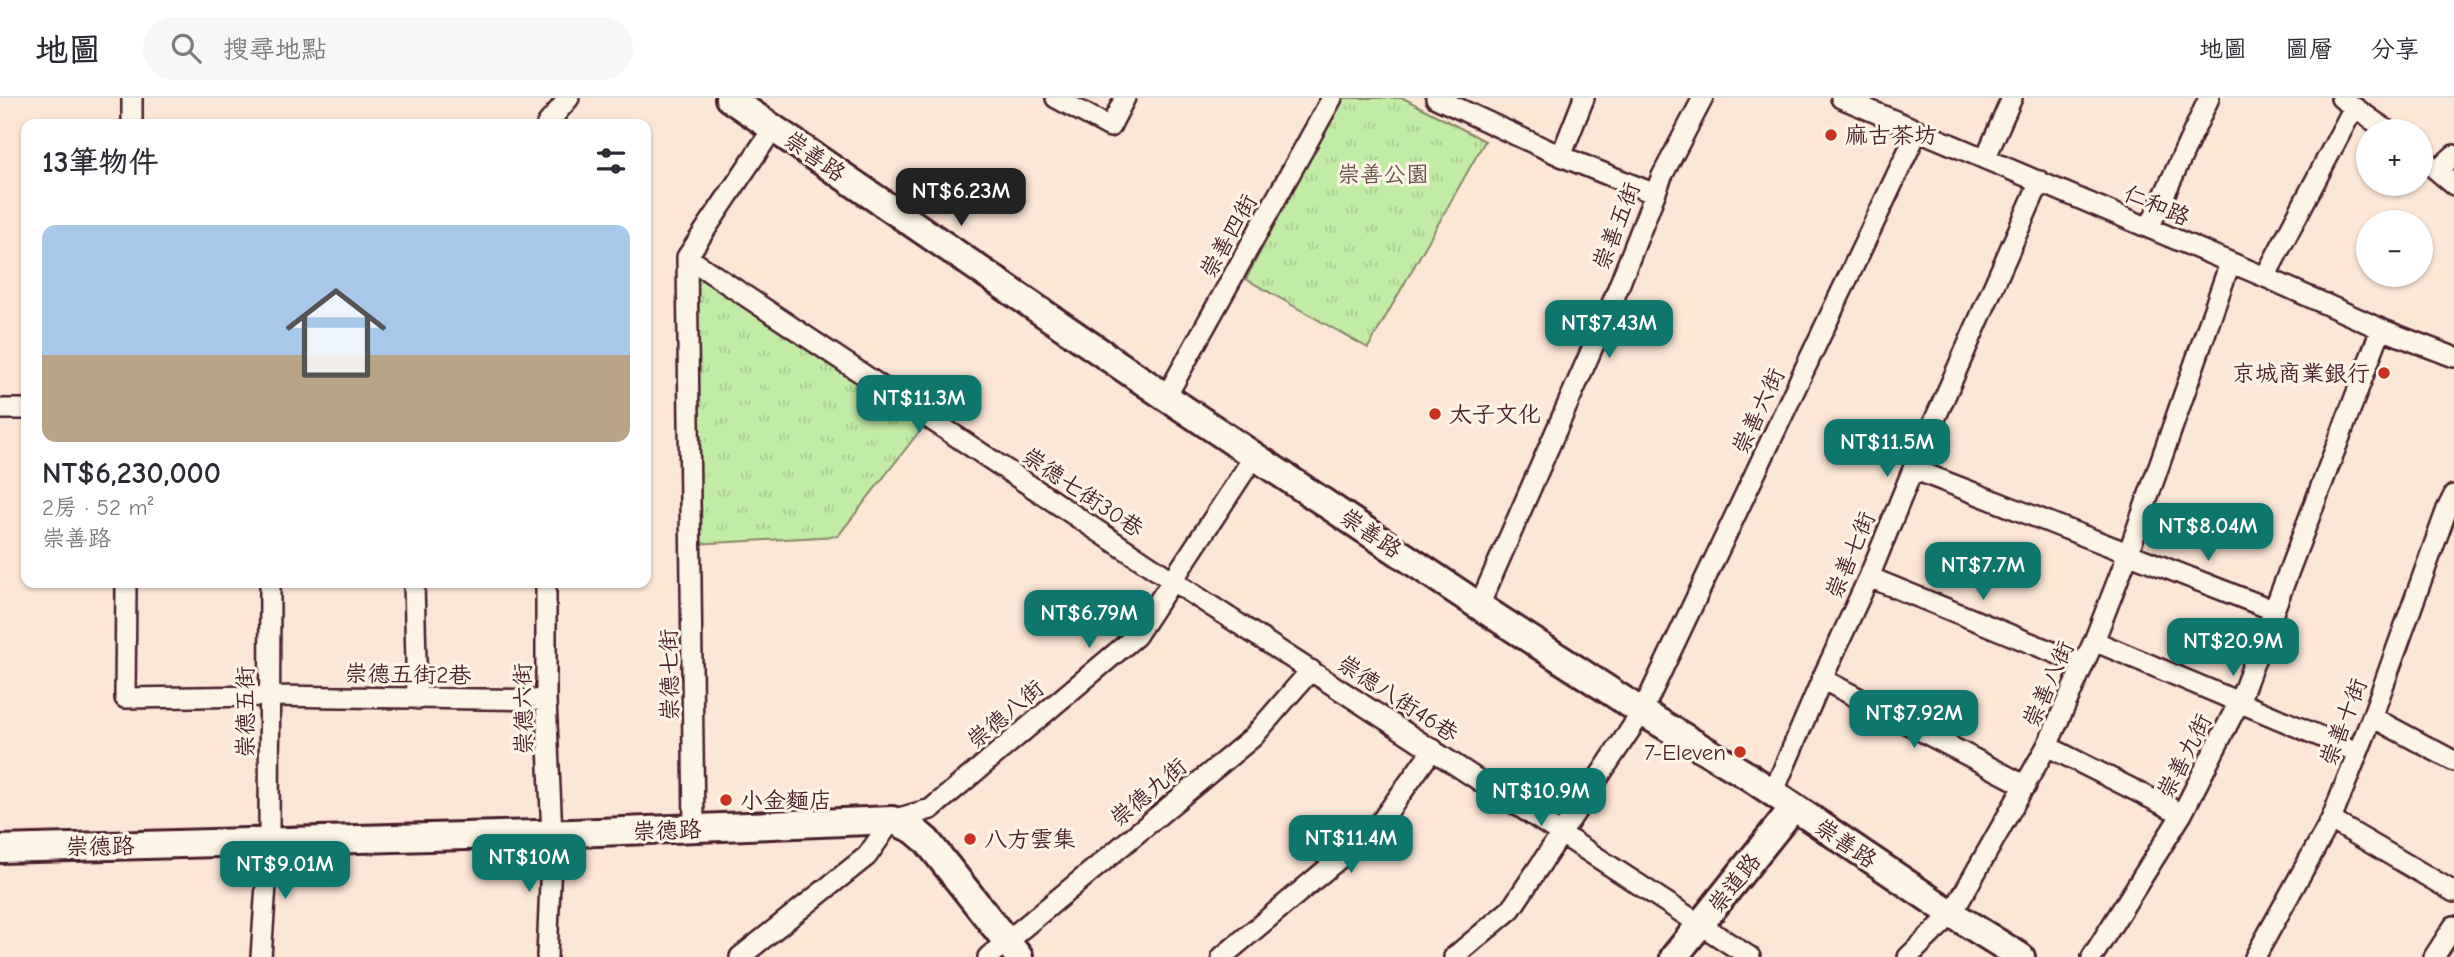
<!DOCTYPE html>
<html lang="zh-TW">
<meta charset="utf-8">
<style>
:root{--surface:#fff;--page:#f7f7f7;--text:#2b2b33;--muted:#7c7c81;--line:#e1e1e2;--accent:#0f766e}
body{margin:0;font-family:"Comic Neue","LXGW WenKai TC",sans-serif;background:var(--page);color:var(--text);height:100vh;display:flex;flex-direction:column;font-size:26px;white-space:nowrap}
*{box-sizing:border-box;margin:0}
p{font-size:23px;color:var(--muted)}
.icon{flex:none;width:38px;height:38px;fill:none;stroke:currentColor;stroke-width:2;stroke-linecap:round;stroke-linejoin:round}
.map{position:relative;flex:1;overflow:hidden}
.sheet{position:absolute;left:21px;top:21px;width:630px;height:469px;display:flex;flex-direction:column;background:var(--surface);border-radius:14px;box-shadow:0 2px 5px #0004}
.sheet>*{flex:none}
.fabs{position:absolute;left:2356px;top:21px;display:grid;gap:14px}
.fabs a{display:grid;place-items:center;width:77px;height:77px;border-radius:50%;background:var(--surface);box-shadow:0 2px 5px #0004;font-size:35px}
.price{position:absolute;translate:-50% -60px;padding:0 16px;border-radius:14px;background:var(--accent);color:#fff;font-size:23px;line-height:46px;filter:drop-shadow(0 2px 4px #0008)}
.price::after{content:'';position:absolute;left:50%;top:42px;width:21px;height:16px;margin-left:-10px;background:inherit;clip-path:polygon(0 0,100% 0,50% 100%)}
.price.selected{background:#222;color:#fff}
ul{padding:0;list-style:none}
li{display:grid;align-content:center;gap:14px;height:371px;padding:0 21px}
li+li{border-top:2px solid var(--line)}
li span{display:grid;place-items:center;height:217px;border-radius:14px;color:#555}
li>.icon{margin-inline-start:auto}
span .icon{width:126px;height:126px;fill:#fffc;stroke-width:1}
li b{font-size:30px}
h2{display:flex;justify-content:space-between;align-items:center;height:84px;padding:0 21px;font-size:30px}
header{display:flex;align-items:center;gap:42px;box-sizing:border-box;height:98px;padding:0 35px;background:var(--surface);border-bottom:2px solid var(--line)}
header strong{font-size:33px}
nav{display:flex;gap:38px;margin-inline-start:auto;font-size:24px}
.search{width:490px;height:63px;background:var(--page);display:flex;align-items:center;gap:18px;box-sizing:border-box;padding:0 24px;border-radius:38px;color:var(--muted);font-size:26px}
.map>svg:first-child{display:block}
.park{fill:url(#park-tufts);stroke:#868568;stroke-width:2}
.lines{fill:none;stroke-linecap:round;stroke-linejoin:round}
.street-casing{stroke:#4a1f2b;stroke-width:24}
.secondary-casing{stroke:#4a1f2b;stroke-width:32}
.street{stroke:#fcf5e5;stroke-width:19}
.secondary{stroke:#fcf5e5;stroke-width:26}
.poi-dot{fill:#c8321e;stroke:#fcf5e5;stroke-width:2.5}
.labels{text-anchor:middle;stroke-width:6;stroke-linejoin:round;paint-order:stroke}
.poi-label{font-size:23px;fill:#4a1f2b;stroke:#fcf5e5;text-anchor:start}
.street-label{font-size:23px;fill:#4a1f2b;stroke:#fcf5e5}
.park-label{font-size:23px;fill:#68524a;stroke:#fcf5e5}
</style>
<header>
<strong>地圖</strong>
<div class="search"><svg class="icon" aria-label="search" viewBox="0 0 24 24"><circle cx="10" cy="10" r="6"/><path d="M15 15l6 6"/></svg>搜尋地點</div>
<nav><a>地圖</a><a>圖層</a><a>分享</a></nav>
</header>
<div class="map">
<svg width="2454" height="859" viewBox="0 0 2454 859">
<defs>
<pattern id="park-tufts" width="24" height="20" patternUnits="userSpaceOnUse" patternTransform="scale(1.75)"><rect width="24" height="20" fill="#c2eba6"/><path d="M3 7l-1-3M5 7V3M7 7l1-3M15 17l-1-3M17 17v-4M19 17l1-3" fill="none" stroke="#a8c98f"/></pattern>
</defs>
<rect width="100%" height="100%" fill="#fce7d6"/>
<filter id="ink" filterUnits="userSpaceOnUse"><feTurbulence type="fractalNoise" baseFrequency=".0143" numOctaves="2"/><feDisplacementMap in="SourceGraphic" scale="14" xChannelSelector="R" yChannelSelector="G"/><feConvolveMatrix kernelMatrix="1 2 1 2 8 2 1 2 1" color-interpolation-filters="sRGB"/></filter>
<g filter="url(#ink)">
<!-- park -->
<path class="park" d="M1341 0H1403L1485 43 1368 250 1246 181Z
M699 168 929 321 838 438 693 446 689 187Z"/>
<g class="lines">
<defs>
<path id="street" d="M1056 0 1110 29 1125 0
M1436 0 1561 58 1655 96
M1841 0 2265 179 2381 231 2454 259
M2341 0 2388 33
M132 26V0
M547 26 569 0
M1561 58 1584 0
M2420 58 2454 87
M1985 61 2012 0
M2438 72 2454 57
M2149 130 2209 0
M687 159 1173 483 1750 859
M2265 179 2354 9
M1166 299 1332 0
M0 311H26
M1913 371 2273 512
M1869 479 2082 566
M126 485 125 600 270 598 546 602
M414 485 417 601
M546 485V602L552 736 547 859
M1479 508 1613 203 1662 78 1703 0
M2094 543 2357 654
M1822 581 2026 688
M2372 619 2454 663
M2047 648 2182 716
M1773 695 1822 581 1869 479 1913 371 2040 83
M2331 722 2454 794
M694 730 687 159 774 29
M261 859 269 744 270 485
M740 859 867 758 892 722 931 711 1136 538 1255 357
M988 859 1253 639 1311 572
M1222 859 1377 729 1433 651
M1454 859 1511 811 1642 614 1918 32
M1908 859 1952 816 2047 648 2094 543 2128 456 2230 165
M2092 859 2182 716 2239 604 2381 231
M2255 859 2331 722 2372 619 2447 411 2454 397
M2434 859 2454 828"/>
<path id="secondary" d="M729 0 1166 299 1479 508 1642 614 1748 678 1952 816 2021 859
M0 751 573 735 892 722 914 732 927 743 1019 859
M1674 859 1793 710"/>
</defs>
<!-- street casing -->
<use href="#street" class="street-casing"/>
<!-- secondary casing -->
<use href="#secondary" class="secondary-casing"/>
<!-- street -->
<use href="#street" class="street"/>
<!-- secondary -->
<use href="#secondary" class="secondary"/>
</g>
</g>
<!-- markers -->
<g class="poi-dot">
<circle cx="1831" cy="37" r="7"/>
<circle cx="2384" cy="275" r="7"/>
<circle cx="1435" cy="316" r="7"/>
<circle cx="1740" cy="654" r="7"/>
<circle cx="726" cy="702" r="7"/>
<circle cx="970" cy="741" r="7"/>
</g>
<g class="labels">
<!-- poi labels -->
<g class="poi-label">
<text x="1845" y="45">麻古茶坊</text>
<text x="2370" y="283" text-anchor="end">京城商業銀行</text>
<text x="1449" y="324">太子文化</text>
<text x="1726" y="662" text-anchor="end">7-Eleven</text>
<text x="740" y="710">小金麵店</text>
<text x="984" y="749">八方雲集</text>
</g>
<!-- street labels -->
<g class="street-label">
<text transform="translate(815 58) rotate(35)" y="8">崇善路</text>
<text transform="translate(2157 107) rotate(23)" y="8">仁和路</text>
<text transform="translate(1616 128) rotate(-69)" y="8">崇善五街</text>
<text transform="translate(1228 138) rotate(-61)" y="8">崇善四街</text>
<text transform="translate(1758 313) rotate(-65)" y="8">崇善六街</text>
<text transform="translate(1083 394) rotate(34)" y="8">崇德七街30巷</text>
<text transform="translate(1371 435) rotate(34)" y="8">崇善路</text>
<text transform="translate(1850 457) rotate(-67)" y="8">崇善七街</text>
<text transform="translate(408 576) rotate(1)" y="8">崇德五街2巷</text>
<text transform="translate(669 577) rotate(-91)" y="8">崇德七街</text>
<text transform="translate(2048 586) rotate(-66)" y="8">崇善八街</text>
<text transform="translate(1398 600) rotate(33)" y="8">崇德八街46巷</text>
<text transform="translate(523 611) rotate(-91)" y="8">崇德六街</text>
<text transform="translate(245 614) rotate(-90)" y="8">崇德五街</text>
<text transform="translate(1005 616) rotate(-40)" y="8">崇德八街</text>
<text transform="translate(2343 624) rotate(-69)" y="8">崇善十街</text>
<text transform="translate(2184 658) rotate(-63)" y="8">崇善九街</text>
<text transform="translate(1148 694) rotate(-40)" y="8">崇德九街</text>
<text transform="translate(667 732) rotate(-2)" y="8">崇德路</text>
<text transform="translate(1846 745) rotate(34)" y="8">崇善路</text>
<text transform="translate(100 748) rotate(-1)" y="8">崇德路</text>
<text transform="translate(1734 785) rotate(-52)" y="8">崇道路</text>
</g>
<!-- park labels -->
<g class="park-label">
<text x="1383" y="84">崇善公園</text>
</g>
</g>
</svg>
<div class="fabs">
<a>+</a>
<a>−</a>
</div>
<b class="price selected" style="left:961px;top:130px">NT$6.23M</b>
<b class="price" style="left:1609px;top:262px">NT$7.43M</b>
<b class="price" style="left:919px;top:337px">NT$11.3M</b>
<b class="price" style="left:1887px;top:381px">NT$11.5M</b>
<b class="price" style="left:2208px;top:465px">NT$8.04M</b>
<b class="price" style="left:1983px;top:504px">NT$7.7M</b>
<b class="price" style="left:1089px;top:552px">NT$6.79M</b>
<b class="price" style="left:2233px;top:580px">NT$20.9M</b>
<b class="price" style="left:1914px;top:652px">NT$7.92M</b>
<b class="price" style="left:1541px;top:730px">NT$10.9M</b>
<b class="price" style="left:1351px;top:777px">NT$11.4M</b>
<b class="price" style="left:529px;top:796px">NT$10M</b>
<b class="price" style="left:285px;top:803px">NT$9.01M</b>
<section class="sheet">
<h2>13筆物件<svg class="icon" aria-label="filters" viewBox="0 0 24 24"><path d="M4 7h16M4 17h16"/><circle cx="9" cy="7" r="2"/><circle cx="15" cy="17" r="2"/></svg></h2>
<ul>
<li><span style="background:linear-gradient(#a9c7e8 60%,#b9a48a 0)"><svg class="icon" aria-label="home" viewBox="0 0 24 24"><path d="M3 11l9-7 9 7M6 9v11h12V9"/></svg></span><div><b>NT$6,230,000</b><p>2房 · 52 m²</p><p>崇善路</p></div></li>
</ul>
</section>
</div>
